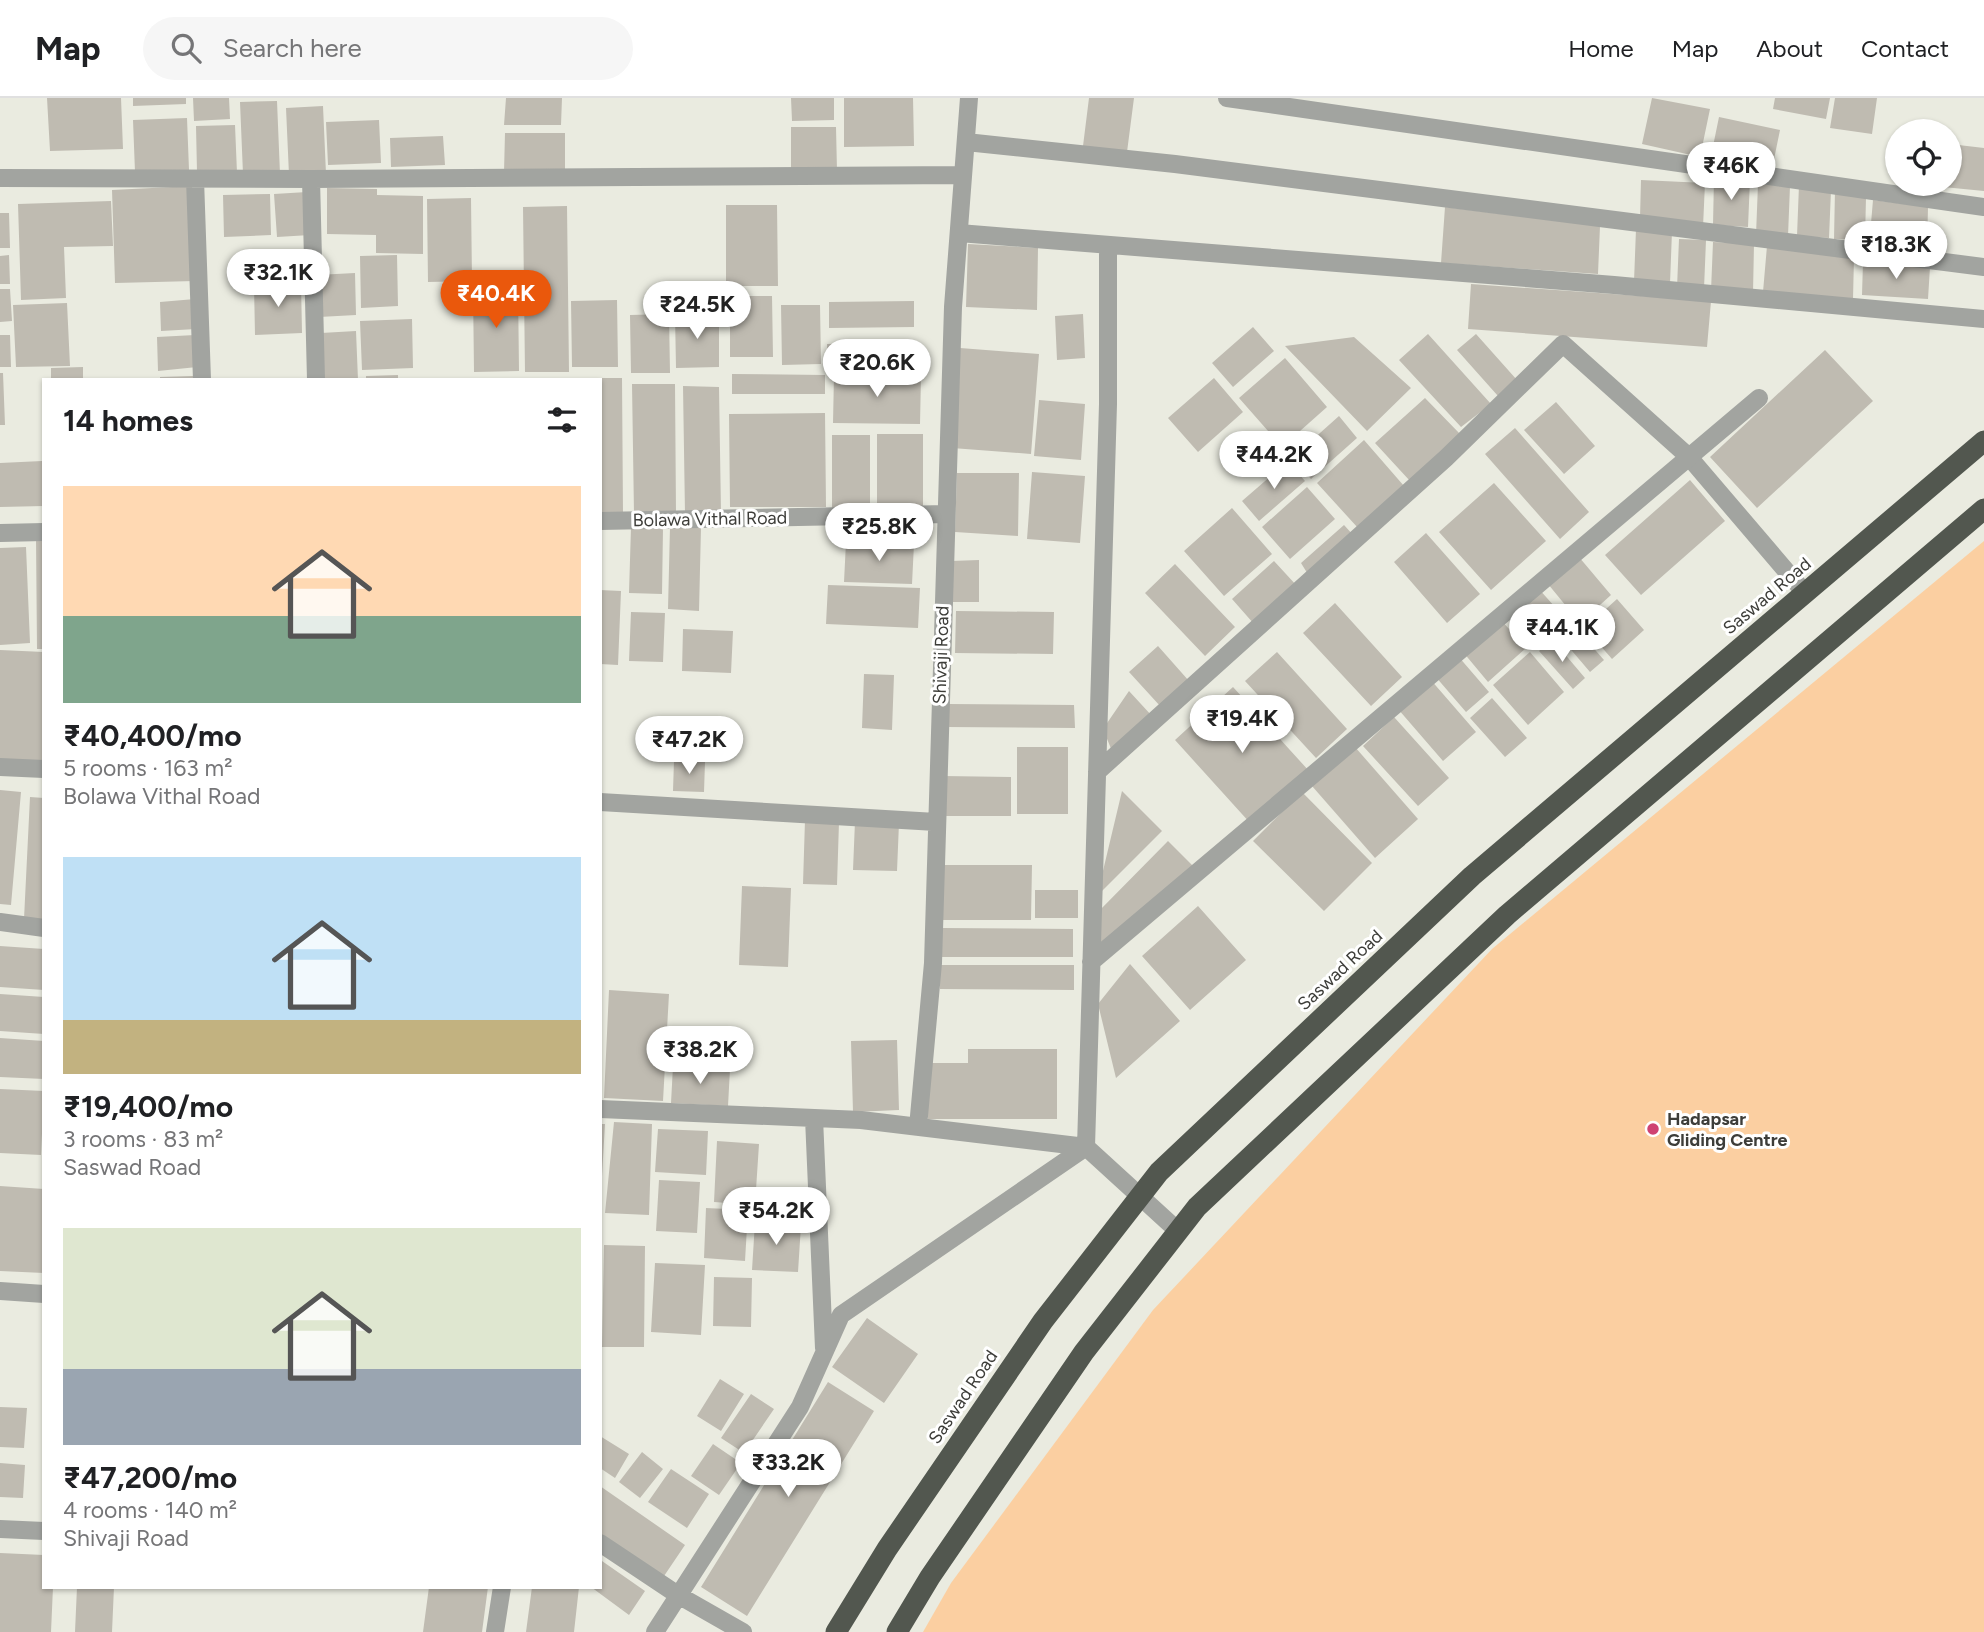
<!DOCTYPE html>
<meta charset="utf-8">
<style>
:root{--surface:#fff;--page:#f6f6f6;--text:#202124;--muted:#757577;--line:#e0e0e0;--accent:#ea580c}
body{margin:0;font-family:Figtree,sans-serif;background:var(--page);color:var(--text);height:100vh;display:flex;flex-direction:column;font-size:26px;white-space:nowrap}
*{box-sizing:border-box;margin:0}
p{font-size:23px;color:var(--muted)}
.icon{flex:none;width:38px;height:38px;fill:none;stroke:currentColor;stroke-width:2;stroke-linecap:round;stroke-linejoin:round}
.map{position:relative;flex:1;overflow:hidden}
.side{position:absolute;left:42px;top:280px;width:560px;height:1211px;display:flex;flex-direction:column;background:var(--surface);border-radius:0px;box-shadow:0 2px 5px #0004}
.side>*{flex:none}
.fabs{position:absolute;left:1885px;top:21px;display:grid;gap:14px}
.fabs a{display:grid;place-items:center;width:77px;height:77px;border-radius:50%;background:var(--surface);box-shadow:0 2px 5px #0004;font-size:35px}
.price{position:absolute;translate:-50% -60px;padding:0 16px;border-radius:24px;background:#fff;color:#222;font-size:23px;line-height:46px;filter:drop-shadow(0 2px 4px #0008)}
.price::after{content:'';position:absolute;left:50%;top:42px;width:21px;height:16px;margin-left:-10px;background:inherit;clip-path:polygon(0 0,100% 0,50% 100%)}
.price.selected{background:var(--accent);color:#fff}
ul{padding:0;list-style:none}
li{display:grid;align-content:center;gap:14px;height:371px;padding:0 21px}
li span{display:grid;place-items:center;height:217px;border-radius:0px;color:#555}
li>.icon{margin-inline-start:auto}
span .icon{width:126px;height:126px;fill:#fffc;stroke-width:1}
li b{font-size:30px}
h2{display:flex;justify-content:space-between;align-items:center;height:84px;padding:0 21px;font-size:30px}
header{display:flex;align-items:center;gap:42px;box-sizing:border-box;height:98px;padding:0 35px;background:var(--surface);border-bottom:2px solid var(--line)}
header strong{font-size:33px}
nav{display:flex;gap:38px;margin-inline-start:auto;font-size:24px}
.search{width:490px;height:63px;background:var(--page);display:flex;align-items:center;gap:18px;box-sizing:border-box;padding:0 24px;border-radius:38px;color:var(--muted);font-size:26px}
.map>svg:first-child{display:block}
.green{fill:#fbcfa1}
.building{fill:#bfbbb1}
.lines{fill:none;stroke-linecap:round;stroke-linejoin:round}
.lane{stroke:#a2a4a0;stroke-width:18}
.street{stroke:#a2a4a0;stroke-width:18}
.highway{stroke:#52574f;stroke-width:21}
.poi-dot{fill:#cf4272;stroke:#fff;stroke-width:2.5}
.labels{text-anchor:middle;stroke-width:6;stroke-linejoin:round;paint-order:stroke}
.street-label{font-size:18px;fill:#3d3d39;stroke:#fff}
.poi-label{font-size:18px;font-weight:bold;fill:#3d3d39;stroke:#fff;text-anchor:start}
</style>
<header>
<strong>Map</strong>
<div class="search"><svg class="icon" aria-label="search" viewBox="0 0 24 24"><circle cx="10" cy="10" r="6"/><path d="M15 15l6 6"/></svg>Search here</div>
<nav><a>Home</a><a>Map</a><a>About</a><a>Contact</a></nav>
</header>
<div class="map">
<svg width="1984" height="1534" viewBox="0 0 1984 1534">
<rect width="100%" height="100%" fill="#eaebe0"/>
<!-- green -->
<path class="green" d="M1984 443V1534H923L951 1485 1153 1212 1492 851Z"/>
<!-- building -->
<path class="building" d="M47 0H121L123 51 50 53Z
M133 0H186V6L133 8Z
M193 0H229L230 21 194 23Z
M506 0H562L561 27H504Z
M791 0H834V22L792 23Z
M844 0H913L914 48 844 49Z
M1089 0H1134L1127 54 1083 48Z
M1652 0 1710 11 1700 59 1642 46Z
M1775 0H1830L1826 21 1773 11Z
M1835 0H1877L1872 36 1830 30Z
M277 3 280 76H243L240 4Z
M323 8 326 76 289 77 286 10Z
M1719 19 1780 32 1772 71 1711 58Z
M187 20 189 72 135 74 133 22Z
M379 22 381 65 328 67 326 24Z
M235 27 237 75 197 74 196 28Z
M791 29H836L837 73 791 74Z
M505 35H565V74H504Z
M443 38 445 67 391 69 390 40Z
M1950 46 1984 50V93L1933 88 1950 86Z
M1714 80 1750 81 1748 129 1713 127Z
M1641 82 1705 85 1703 129 1640 120Z
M1758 86 1790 88 1788 138 1756 137Z
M1799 87 1831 92 1829 140 1797 138Z
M192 88 195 183 115 185 112 92Z
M327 90 377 91V97L423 98V156L376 155V137L327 136Z
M1835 92 1866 99 1865 142 1834 141Z
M307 94 310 137 277 139 274 96Z
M270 96 271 137 224 139 223 97Z
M471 100 472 183 428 184 427 101Z
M1873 102 1928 109 1927 152 1869 149Z
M111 103 113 148 64 149 66 200 21 202 18 106Z
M726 107H777L778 188H726Z
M567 108 569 274H525L523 109Z
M1445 109 1600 128 1598 176 1441 165Z
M0 115H9L10 150H0Z
M1636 131 1672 133 1670 186 1634 184Z
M1679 141 1706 142 1704 191 1677 190Z
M1713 144 1754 146 1753 195 1711 193Z
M968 146 1038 150 1037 212 966 209Z
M1767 148 1854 159 1853 201 1763 194Z
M9 157 10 186H0V158Z
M397 157 398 208 361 210 360 158Z
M1863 164 1930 169 1928 201 1862 197Z
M355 175 356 217 319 219 317 177Z
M301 185 302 235 255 237 254 187Z
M1471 186 1711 203 1707 249 1468 231Z
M518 189 519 273 474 274 473 190Z
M0 191H10L12 223 0 224Z
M730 198H772L773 259H730Z
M195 201 196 231 161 233 160 204Z
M617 202 618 269H572L571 203Z
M914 203V229L829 230V204Z
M67 205 70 268 16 269 13 207Z
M781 207H820L821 266 782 267Z
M669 216 670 275H631L630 217Z
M675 216H719V269L676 270Z
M1083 216 1085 260 1057 262 1055 218Z
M412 221 413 270 362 272 360 223Z
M1253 229 1274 253 1233 289 1212 265Z
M356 233 358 282H323L321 235Z
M1428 236 1491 306 1461 329 1399 262Z
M1476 236 1517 282 1498 298 1457 252Z
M0 237H10L11 269H0Z
M195 237 197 269 158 273 157 239Z
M1354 239 1411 290 1367 333 1285 248Z
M915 245V270L828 271 827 246Z
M960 250 1039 256 1031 356 952 350Z
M1825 252 1873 303 1757 410 1710 359Z
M1285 260 1327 309 1282 349 1239 300Z
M83 269V282H51V270Z
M0 275H3L5 327H0Z
M732 276 825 277V296H732Z
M398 277V282H366V278Z
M834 277 921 278 920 326 833 325Z
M193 278V282H160V279Z
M600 280H622L623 416H600Z
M1214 280 1243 314 1198 354 1168 320Z
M632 286H675L676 415 634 416Z
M683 288 719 289 721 415 685 416Z
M1425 300 1461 337 1410 383 1375 345Z
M1039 302 1085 306 1081 362 1034 358Z
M1556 304 1595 348 1564 376 1524 332Z
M825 315 826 409H730L729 316Z
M1339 318 1357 340 1311 381 1292 360Z
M1515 330 1589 414 1560 441 1485 356Z
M877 336H923V408H877Z
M832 337H870V411H832Z
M1364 342 1404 388 1358 430 1317 385Z
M42 363 44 408 0 409V365Z
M1288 363 1305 383 1259 423 1242 403Z
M1032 374 1085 378 1080 445 1027 441Z
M957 375H1019L1018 438 955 434Z
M1690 382 1725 423 1641 497 1605 457Z
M1494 385 1546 443 1491 492 1439 434Z
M1307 389 1335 421 1290 461 1262 429Z
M1232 410 1272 456 1224 498 1184 453Z
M1344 427 1354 438 1309 478 1301 465Z
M631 429 663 430 662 496 629 495Z
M670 429H701L699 513 668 511Z
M1426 435 1480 496 1447 525 1394 464Z
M36 439H44V551H37Z
M846 444 914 446 912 486 844 484Z
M26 449 30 545 0 547V450Z
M1579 459 1611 497 1580 525 1548 486Z
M979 462V504H950L951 463Z
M1274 463 1297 488 1254 526 1232 501Z
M1175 466 1235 529 1205 558 1145 495Z
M828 487 920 490 918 530 826 526Z
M1538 490 1564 519 1549 532 1525 504Z
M600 492 621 493 618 567 600 566Z
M1617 501 1644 532 1612 561 1585 530Z
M1335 505 1402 579 1371 608 1303 535Z
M1521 507 1546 534 1533 546 1508 517Z
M956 513 1054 514 1053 556 955 555Z
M631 514 665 515 663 564 629 563Z
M1501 522 1526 550 1488 584 1463 554Z
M1574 528 1604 562 1590 574 1561 540Z
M683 531 733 533 731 575 682 573Z
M1552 541 1585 580 1573 591 1539 553Z
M1158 548 1189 583 1161 609 1129 574Z
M0 552 44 554V665L0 662Z
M1277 554 1347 631 1316 660 1245 583Z
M1530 554 1564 594 1528 627 1493 587Z
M1458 558 1489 594 1466 614 1435 578Z
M864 576 894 577 892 632 862 630Z
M1430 581 1476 634 1443 663 1398 611Z
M1233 589 1309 673 1251 726 1175 642Z
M1129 593 1152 618 1112 653 1103 631Z
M1492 600 1527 640 1505 659 1470 620Z
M947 606 1074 607 1075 630 947 629Z
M1394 619 1449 680 1418 708 1363 648Z
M1017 649H1068V716H1017Z
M1355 649 1418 721 1375 760 1312 688Z
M674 663 705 664 704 694 673 693Z
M943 678 1011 679V718H943Z
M0 692 21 694 11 807 0 806Z
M1122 693 1162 733 1097 798Z
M1302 694 1372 765 1324 813 1253 743Z
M30 699 44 700V822L24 821Z
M805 722 839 724 837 787 803 786Z
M855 723 899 725 897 773 853 772Z
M1168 743 1195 770 1101 847 1098 814Z
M942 767H1032L1031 822H942Z
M742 788 791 790 788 869 739 867Z
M1035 792H1078V820H1035Z
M1198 808 1246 862 1190 912 1142 858Z
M942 830 1073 831V859H942Z
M0 848 44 851V892L0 889Z
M1130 866 1180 923 1116 980 1098 906Z
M940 867H1074V892L940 891Z
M609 892 669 896 663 1003 604 1000Z
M0 896 44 899V936L0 933Z
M0 940 44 943V981L0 979Z
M897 942 899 1012 853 1014 851 943Z
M968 951H1057V1021H928V965H968Z
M673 968 730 971 728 1008 671 1005Z
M0 991 44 993 41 1057 0 1055Z
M614 1024 652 1026 649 1117 605 1115Z
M600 1026H605L602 1078 600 1077Z
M658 1031 708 1033 706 1077 655 1074Z
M717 1043 759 1046 755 1107 714 1104Z
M659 1082 700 1084 697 1135 656 1133Z
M0 1088 44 1091V1175L0 1173Z
M706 1110 748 1112 745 1163 704 1160Z
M755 1124 801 1127 798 1174 752 1172Z
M604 1147 645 1148 644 1249H602Z
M655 1165 705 1167 701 1237 651 1234Z
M714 1179 752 1180 751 1229 713 1228Z
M867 1220 918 1256 884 1305 832 1269Z
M720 1281 744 1296 721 1333 697 1318Z
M828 1284 874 1313 747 1518 701 1489Z
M751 1296 774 1311 744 1355 721 1340Z
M0 1309 27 1310 24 1350 0 1349Z
M600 1338 629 1356 615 1380 600 1370Z
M713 1346 741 1365 719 1397 691 1378Z
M642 1354 663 1371 640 1400 619 1384Z
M0 1365 25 1367 23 1400 0 1399Z
M671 1371 709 1396 687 1430 648 1404Z
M600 1388 685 1447 662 1481 600 1438Z
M0 1455 44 1457V1489H53L51 1534H0Z
M602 1463 645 1493 629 1517 591 1489H600Z
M77 1489H114L112 1534H75Z
M429 1489H488L482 1534H423Z
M532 1489H579L574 1534H526Z"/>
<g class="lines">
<!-- lane -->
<path class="lane" d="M1689 359 1805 495"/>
<!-- street -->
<path class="street" d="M1227 0 1984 109
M966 44 1175 66 1984 169
M0 80 311 81 963 77
M195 81 202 282
M311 81 316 282
M959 135 1614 187 1984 221
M600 423 946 416
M0 435 44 434
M0 669 44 671
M1097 674 1446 360 1563 246 1689 359
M600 704 936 724
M0 824 44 830
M1091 864 1759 300
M600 1011 861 1022 1086 1049 1178 1133
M814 1020 824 1250
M918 1029 933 865 953 209 969 0
M0 1193 44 1196
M0 1431 44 1433
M600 1445 678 1497 743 1534
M495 1534 502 1489
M655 1534 800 1309 841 1217 1086 1049 1108 306V148"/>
<!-- highway -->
<path class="highway" d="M836 1534 887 1451 1043 1223 1159 1074 1472 778 1984 343
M897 1534 930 1479 1084 1254 1197 1109 1507 817 1984 411"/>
</g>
<!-- markers -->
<circle class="poi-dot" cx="1653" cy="1031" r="7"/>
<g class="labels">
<!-- street labels -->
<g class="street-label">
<text transform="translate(710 421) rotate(-1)" y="6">Bolawa Vithal Road</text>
<text transform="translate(1767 498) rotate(-40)" y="6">Saswad Road</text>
<text transform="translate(941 557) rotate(-88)" y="6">Shivaji Road</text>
<text transform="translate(1340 872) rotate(-43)" y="6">Saswad Road</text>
<text transform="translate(963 1299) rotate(-56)" y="6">Saswad Road</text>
</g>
<!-- poi labels -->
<g class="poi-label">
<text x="1667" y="1027">Hadapsar<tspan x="1667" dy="21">Gliding Centre</tspan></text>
</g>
</g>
</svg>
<div class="fabs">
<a><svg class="icon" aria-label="locate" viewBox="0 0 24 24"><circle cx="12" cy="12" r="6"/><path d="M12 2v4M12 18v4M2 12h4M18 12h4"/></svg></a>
</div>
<b class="price" style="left:1731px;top:104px">₹46K</b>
<b class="price" style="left:1896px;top:183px">₹18.3K</b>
<b class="price" style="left:278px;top:211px">₹32.1K</b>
<b class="price selected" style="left:496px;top:232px">₹40.4K</b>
<b class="price" style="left:697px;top:243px">₹24.5K</b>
<b class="price" style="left:877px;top:301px">₹20.6K</b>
<b class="price" style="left:1274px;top:393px">₹44.2K</b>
<b class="price" style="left:879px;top:465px">₹25.8K</b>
<b class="price" style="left:1562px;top:566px">₹44.1K</b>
<b class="price" style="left:1242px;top:657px">₹19.4K</b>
<b class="price" style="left:689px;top:678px">₹47.2K</b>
<b class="price" style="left:700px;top:988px">₹38.2K</b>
<b class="price" style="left:776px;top:1149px">₹54.2K</b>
<b class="price" style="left:788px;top:1401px">₹33.2K</b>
<section class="side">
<h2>14 homes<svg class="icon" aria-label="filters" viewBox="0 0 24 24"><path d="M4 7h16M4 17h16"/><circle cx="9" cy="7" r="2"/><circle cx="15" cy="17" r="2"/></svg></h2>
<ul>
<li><span style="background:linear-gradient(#ffd9b3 60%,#7fa58c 0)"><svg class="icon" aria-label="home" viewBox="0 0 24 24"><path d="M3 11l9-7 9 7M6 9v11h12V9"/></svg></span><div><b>₹40,400/mo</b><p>5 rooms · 163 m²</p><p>Bolawa Vithal Road</p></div></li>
<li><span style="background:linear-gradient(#bfe0f5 75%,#c2b280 0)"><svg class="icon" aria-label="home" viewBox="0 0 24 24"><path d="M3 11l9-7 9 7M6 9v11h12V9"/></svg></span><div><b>₹19,400/mo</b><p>3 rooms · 83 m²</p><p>Saswad Road</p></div></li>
<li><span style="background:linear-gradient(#dfe7d0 65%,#9aa5b1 0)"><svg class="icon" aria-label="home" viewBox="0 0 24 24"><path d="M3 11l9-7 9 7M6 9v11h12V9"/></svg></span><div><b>₹47,200/mo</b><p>4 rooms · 140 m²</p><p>Shivaji Road</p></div></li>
</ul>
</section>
</div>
